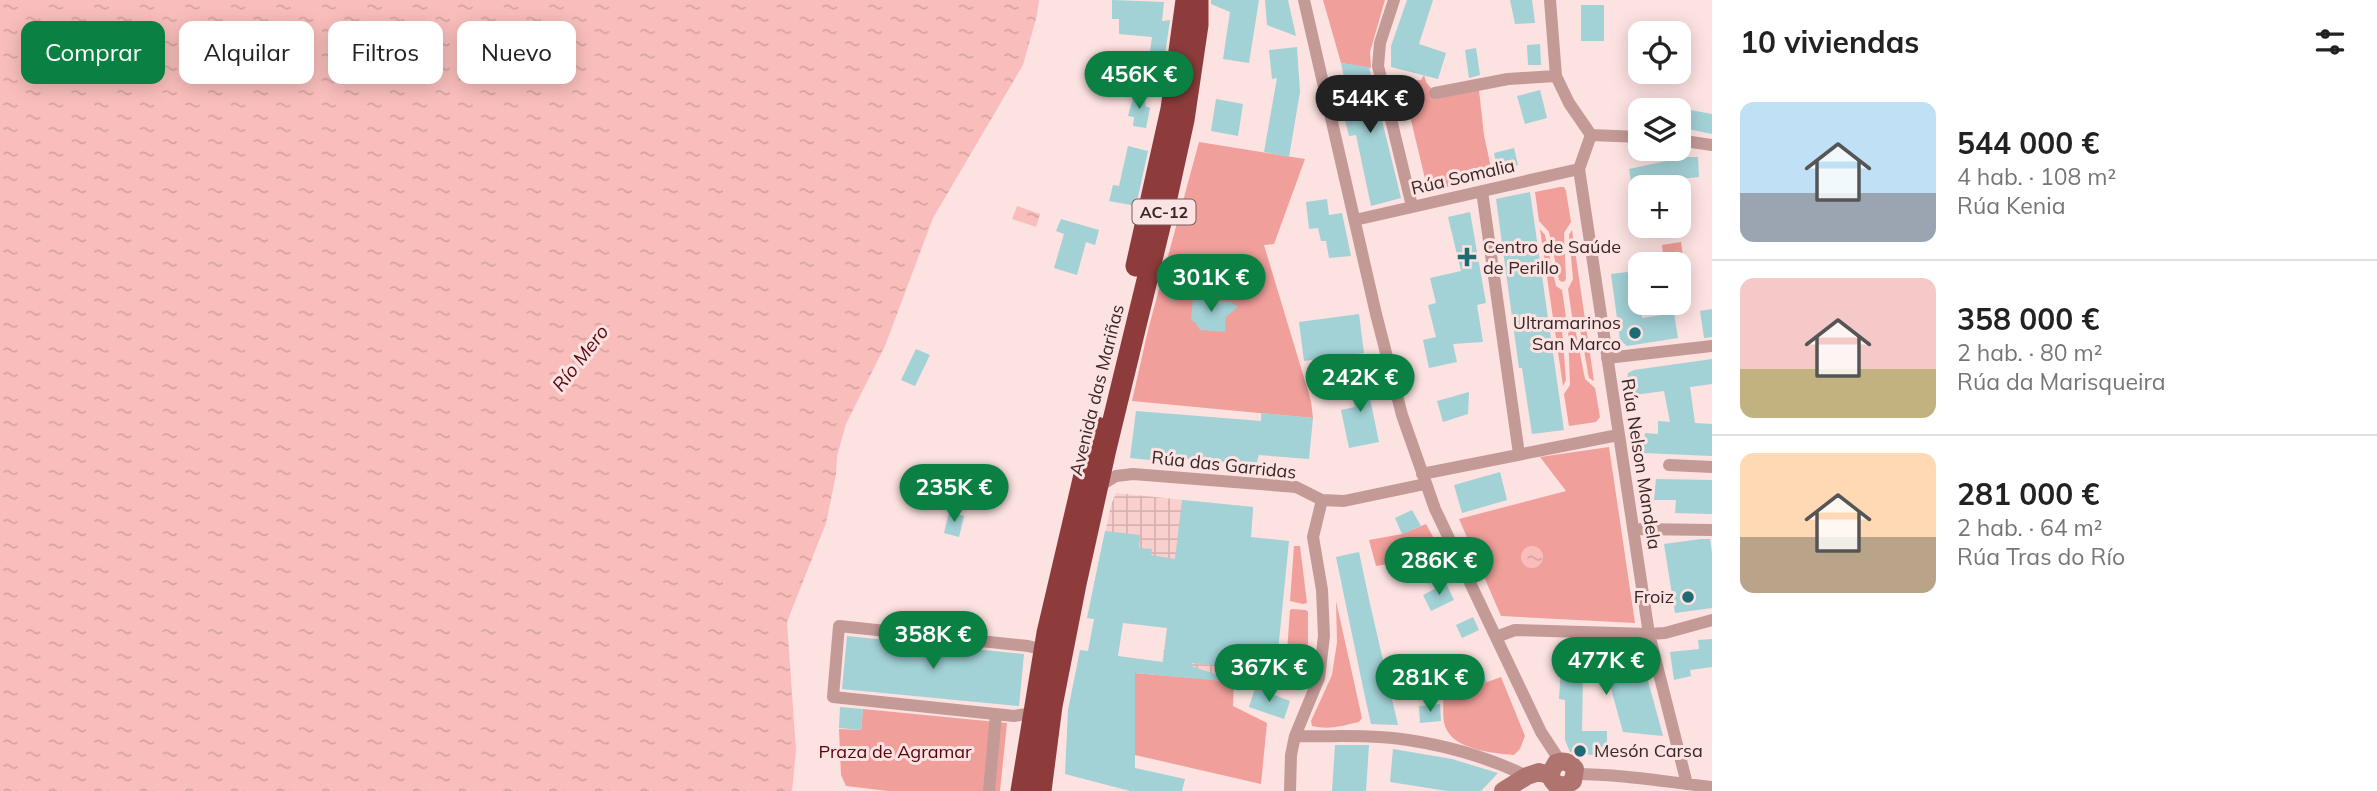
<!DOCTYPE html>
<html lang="es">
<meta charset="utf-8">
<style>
:root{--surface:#fff;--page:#f2f2f2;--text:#222;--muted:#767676;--line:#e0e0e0;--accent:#0b8043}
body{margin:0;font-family:Mulish,sans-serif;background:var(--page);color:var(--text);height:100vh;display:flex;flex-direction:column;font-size:26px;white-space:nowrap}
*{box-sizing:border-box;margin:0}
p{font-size:23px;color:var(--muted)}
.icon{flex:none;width:38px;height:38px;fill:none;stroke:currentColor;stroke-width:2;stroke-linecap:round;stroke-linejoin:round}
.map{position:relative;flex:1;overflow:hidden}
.side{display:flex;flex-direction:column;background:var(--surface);width:665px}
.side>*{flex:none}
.hud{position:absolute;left:21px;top:21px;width:665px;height:63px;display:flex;gap:14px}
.controls{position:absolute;left:1628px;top:21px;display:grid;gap:14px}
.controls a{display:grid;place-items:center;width:63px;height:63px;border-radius:14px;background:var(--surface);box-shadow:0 4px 18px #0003;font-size:35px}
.price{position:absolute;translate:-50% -60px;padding:0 16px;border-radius:24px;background:var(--accent);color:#fff;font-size:23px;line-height:46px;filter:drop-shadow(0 2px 4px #0008)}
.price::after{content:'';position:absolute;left:50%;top:42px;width:21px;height:16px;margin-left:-10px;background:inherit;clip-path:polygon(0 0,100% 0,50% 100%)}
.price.active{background:#222;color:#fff}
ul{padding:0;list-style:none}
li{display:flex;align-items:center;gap:21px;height:175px;padding:0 28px}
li+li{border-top:2px solid var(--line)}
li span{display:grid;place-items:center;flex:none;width:196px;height:140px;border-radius:14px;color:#555}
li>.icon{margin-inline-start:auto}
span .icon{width:84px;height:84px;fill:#fffc;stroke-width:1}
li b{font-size:30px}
h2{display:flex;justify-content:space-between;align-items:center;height:84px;padding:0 28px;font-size:30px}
.tag{padding:0 24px;border-radius:14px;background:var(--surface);box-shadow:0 4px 18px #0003;font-size:24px;line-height:63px}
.tag.active{background:var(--accent);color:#fff}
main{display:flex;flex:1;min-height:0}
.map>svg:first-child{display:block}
.industrial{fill:url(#industrial-grid)}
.green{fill:#f19f9b}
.water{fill:url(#water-ripples)}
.building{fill:#a2d1d6;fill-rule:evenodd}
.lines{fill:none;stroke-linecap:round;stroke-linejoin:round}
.street{stroke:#c49a97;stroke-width:12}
.secondary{stroke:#af7370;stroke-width:18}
.highway{stroke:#8e3c3b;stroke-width:21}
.poi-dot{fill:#206b73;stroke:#fce2e0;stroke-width:2.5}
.labels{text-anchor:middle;stroke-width:6;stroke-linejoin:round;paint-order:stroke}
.shield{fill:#fce2e0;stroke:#735f5e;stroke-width:2}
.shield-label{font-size:16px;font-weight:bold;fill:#382726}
.street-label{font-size:18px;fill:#382726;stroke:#fce2e0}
.poi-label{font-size:18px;fill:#382726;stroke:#fce2e0;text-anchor:start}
.park-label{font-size:18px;fill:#57030e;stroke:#fce2e0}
.water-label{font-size:19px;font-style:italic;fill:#59040f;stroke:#fce2e0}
</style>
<main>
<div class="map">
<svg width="1712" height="791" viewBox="0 0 1712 791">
<defs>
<pattern id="industrial-grid" width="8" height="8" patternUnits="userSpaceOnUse" patternTransform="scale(1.75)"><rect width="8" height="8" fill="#fad0ce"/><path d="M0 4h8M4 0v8" fill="none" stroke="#d7b3b1"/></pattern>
<pattern id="water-ripples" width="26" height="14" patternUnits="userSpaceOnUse" patternTransform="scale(1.75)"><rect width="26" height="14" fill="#f9bebb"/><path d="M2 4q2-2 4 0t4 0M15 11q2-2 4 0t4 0" fill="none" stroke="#d6a3a1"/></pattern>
</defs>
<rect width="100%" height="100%" fill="#fce2e0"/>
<!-- industrial -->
<path class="industrial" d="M1116 493 1253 507 1241 683 1160 676 1167 628 1093 589 1111 505Z"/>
<!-- green -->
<path class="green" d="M1323 0H1385L1370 52 1371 68 1341 63Z
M1424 75 1426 82 1435 93 1479 90 1484 135 1493 177 1428 191 1403 87 1404 80H1421Z
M1199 142 1305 159 1274 244 1264 245 1311 401 1313 418 1132 401 1148 330Z
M1560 187H1564L1566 191 1571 222 1564 233 1566 278 1565 281 1562 282 1559 280 1549 232 1539 221 1535 192Z
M1540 229 1545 235 1556 286 1562 290 1567 324 1562 329 1566 380 1563 386Z
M1572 230 1594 381 1589 378 1580 329 1573 323 1568 289 1573 279 1569 235Z
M1681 242 1684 263H1689L1691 274 1685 275 1688 295 1678 296V264H1664L1662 245Z
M1573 329 1576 333 1585 379 1595 388 1600 417 1596 422 1569 426 1564 394 1570 385 1568 333Z
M1609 447 1635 623 1501 616 1459 519 1566 491 1540 457Z
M1426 524 1443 555 1376 566 1369 540 1402 534Z
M1294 546H1300L1307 603 1303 604 1290 601Z
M1336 601 1362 718 1359 722C1342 726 1329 730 1312 726L1311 721 1332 675 1337 642Z
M1292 609 1306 610 1308 612V644L1302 672 1290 669 1286 665 1290 610Z
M1135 673 1234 682 1233 706 1267 723 1261 784 1135 755Z
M1501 677 1525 736 1520 749 1514 755C1493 753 1453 750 1445 726 1442 718 1444 706 1443 698Z
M863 709 1007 723 1000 791H888L846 786 841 775 839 729 861 730Z"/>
<!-- water -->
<path class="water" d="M0 0H1039L1037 15 1023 65 933 218 885 346 846 424 837 456 836 475 826 523 787 622 796 750 792 791H0Z
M1017 206 1040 214 1036 227 1012 219Z
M1521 557a11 11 0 1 1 22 0a11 11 0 1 1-22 0Z"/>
<!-- building -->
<path class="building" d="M1112 0 1164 2 1162 21 1170 20 1162 75 1147 73 1152 37 1119 34V19H1112Z
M1211 0H1259L1249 63 1223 59 1230 12 1211 4Z
M1265 0H1288L1296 36 1267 25Z
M1407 0H1433L1419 44 1446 53 1438 79 1391 67V46Z
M1510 0H1532L1535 23 1515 24Z
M1581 5H1604V41H1581Z
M1540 44 1541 65H1528L1527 45Z
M1297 47 1300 92 1289 157 1264 152 1277 78 1272 79 1269 50Z
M1476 48 1480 75 1469 78 1465 50Z
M1341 63 1369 67 1401 198 1371 206 1356 135 1349 136 1343 112H1351Z
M1540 90 1547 118 1525 124 1517 96Z
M1134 94 1146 96 1145 106 1150 108 1146 128 1133 126 1134 117 1128 116Z
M1216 99 1243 104 1238 136 1211 131Z
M1680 108 1712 114V134L1678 127Z
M1128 146 1148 151 1136 206 1109 201 1113 185 1119 186Z
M1514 148 1518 165 1497 169 1494 153Z
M1671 157H1698L1699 177 1659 181 1660 187H1632L1629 169 1671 160Z
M1530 192 1564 430 1532 434 1522 368H1519L1496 199Z
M1327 199 1329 215 1342 213 1351 256 1329 258 1326 241H1321L1318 228 1309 229 1306 202Z
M1470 212 1486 303 1477 305 1483 342 1453 344 1457 362 1429 368 1423 340 1436 337 1428 305 1436 303 1430 278 1461 271 1448 217Z
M1061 219 1099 230 1095 245 1086 242 1077 275 1054 268 1064 234 1056 231Z
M1639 226H1677V233L1641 238Z
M1635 271 1642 318 1674 313 1678 338 1627 346 1620 340 1611 274Z
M1193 299 1231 302 1238 307 1226 317 1225 332 1200 330 1194 321H1191Z
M1712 309V337L1704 338 1700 311Z
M1359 314 1364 353 1304 361 1299 322Z
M916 349 930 355 915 386 901 380Z
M1712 359V384L1690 387 1695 423 1712 424V456L1643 453 1645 433 1658 434V421L1670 422 1664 391 1634 395 1628 391 1626 384 1628 373 1634 370Z
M1367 372 1371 388 1368 389 1379 442 1349 448 1341 410 1355 407 1347 377Z
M1469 392 1468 414 1443 422 1437 401Z
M1136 411 1261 421V413L1313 418 1309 459 1259 455 1256 465 1160 456 1159 461 1130 458Z
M1500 472 1507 500 1462 513 1454 485Z
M1656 479 1712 480V514L1675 513 1676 500H1654Z
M1182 500 1253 507 1251 537 1289 541 1276 671 1192 663 1191 666 1224 677 1223 681 1135 673V768L1185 779 1182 791H1130L1065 774 1068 710 1080 650 1088 651 1094 619 1087 618 1105 531 1140 535 1139 548 1152 549 1151 555 1175 559ZM1123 623 1167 628 1163 662 1118 656Z
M1412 510 1421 526 1402 534 1395 518Z
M949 512 964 516 959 537 944 533Z
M1701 539H1710L1712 553V608L1675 613 1664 544Z
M1359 552 1370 604 1398 725 1371 724 1365 697 1336 557Z
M1446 583 1454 600 1431 611 1423 595Z
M1473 617 1479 630 1462 638 1456 625Z
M847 636 1024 654 1019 706 842 689Z
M1712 639V667L1690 670 1691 676 1674 680 1670 652 1699 649 1698 640Z
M1562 648 1641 655 1663 736 1623 732 1608 678 1583 675 1582 731H1607V757L1570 752 1565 740V700L1559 699Z
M1477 662 1487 682 1469 689 1461 671Z
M1255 688 1290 701 1284 719 1249 707Z
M1440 704 1441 721 1420 723 1419 706Z
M840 707 863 709 861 730 839 728Z
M1335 745H1369L1366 791H1332Z
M1393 749 1452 759 1498 773 1481 791H1447L1390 782Z"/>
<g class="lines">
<!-- street -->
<path class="street" d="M1304 0 1376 314 1402 415 1435 509 1541 732 1560 761
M1394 0 1380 43 1378 66 1412 206
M1550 0 1556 76 1569 103 1591 135 1640 137
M1435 93 1508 79 1556 76
M1591 135 1579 169 1649 634 1687 784
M1678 140 1712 145
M1482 191 1519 454
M1355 220 1579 169
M1607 358 1712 346
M1669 465 1712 467
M1422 474 1618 435
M1103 484 1116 476 1133 474 1296 487 1322 500 1344 501 1425 484
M1633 529 1712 530
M1496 637 1515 630 1649 634 1665 633 1712 620
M1033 713 1014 716 833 697 839 626 1028 646 1036 648 1044 655
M1295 736C1332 737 1371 734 1408 740 1449 746 1489 758 1527 776
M1575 774C1621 774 1667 782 1712 787
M989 791 996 714
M1290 791 1291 755 1295 736 1319 678 1324 636 1322 590 1313 537 1322 500"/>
<!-- secondary -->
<path class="secondary" d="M1556 784 1565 786 1573 781 1575 769C1570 762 1564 760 1556 763L1551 772 1552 780 1561 791
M1503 791 1527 776 1539 772 1551 776"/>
<!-- highway -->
<path class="highway" d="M1136 266 1171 109 1186 0
M1021 791 1047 633 1084 475 1097 427
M1041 791 1052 706 1076 584 1106 449 1166 202 1184 120 1198 25V0"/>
</g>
<!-- markers -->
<g class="poi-dot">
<path d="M1463.5 246.5h7v7h7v7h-7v7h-7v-7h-7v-7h7z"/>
<circle cx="1635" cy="333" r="7"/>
<circle cx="1688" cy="597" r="7"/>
<circle cx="1580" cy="751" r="7"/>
</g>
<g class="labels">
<!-- shield labels -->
<rect class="shield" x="1132.5" y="199.5" width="63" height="25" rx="5"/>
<g class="shield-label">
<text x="1164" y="218">AC-12</text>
</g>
<!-- street labels -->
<g class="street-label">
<text transform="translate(1463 177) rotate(-13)" y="6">Rúa Somalia</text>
<text transform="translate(1097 390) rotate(-76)" y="6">Avenida das Mariñas</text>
<text transform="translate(1641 464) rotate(81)" y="6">Rúa Nelson Mandela</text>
<text transform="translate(1224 465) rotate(6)" y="6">Rúa das Garridas</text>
</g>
<!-- poi labels -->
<g class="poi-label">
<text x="1483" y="253">Centro de Saúde<tspan x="1483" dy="21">de Perillo</tspan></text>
<text x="1621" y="329" text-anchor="end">Ultramarinos<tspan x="1621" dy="21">San Marco</tspan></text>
<text x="1674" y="603" text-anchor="end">Froiz</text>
<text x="1594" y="757">Mesón Carsa</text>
</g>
<!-- park labels -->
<g class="park-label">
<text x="895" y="758">Praza de Agramar</text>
</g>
<!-- water labels -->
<g class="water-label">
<text transform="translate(580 358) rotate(-52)" y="7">Río Mero</text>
</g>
</g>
</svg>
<div class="controls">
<a><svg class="icon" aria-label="locate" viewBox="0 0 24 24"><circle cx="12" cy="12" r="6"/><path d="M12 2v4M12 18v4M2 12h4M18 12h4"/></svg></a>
<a><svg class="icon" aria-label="layers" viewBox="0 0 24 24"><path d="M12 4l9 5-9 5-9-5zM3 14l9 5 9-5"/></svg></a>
<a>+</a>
<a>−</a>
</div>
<b class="price" style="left:1139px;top:111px">456K €</b>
<b class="price active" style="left:1370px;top:135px">544K €</b>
<b class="price" style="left:1211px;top:314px">301K €</b>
<b class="price" style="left:1360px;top:414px">242K €</b>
<b class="price" style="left:954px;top:524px">235K €</b>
<b class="price" style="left:1439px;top:597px">286K €</b>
<b class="price" style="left:933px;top:671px">358K €</b>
<b class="price" style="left:1606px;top:697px">477K €</b>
<b class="price" style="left:1269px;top:704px">367K €</b>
<b class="price" style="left:1430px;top:714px">281K €</b>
<div class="hud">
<a class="tag active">Comprar</a>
<a class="tag">Alquilar</a>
<a class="tag">Filtros</a>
<a class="tag">Nuevo</a>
</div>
</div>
<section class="side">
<h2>10 viviendas<svg class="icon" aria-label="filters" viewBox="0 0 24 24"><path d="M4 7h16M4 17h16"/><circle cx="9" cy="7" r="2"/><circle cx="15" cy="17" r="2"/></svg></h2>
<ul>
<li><span style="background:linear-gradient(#bfe0f5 65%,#9aa5b1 0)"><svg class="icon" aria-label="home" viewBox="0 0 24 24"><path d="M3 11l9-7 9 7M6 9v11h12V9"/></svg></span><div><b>544 000 €</b><p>4 hab. · 108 m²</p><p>Rúa Kenia</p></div></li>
<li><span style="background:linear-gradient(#f6c9c9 65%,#c2b280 0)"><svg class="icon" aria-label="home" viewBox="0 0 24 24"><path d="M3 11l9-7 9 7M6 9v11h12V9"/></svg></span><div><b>358 000 €</b><p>2 hab. · 80 m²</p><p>Rúa da Marisqueira</p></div></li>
<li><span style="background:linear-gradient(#ffd9b3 60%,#b9a48a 0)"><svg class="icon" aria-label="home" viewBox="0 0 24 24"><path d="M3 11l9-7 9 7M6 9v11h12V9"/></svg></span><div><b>281 000 €</b><p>2 hab. · 64 m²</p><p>Rúa Tras do Río</p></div></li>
</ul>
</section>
</main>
